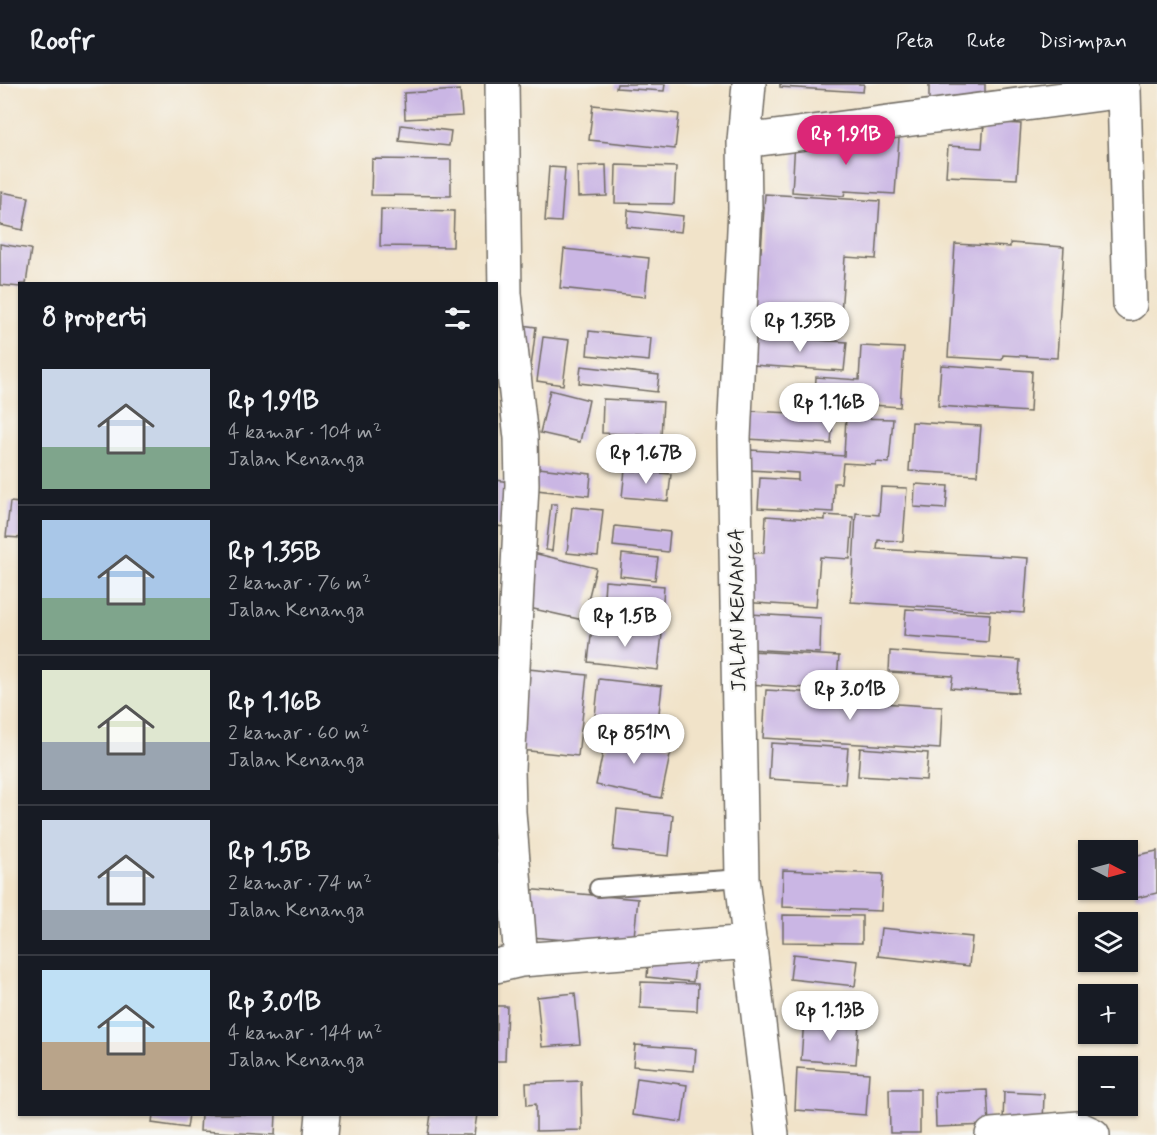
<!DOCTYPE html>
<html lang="id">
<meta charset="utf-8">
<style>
:root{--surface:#171b24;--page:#242831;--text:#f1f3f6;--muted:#9ea1a6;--line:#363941;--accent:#db2777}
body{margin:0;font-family:Mynerve,sans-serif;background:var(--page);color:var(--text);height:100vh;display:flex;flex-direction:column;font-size:22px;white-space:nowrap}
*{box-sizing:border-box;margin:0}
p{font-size:20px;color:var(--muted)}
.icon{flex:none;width:33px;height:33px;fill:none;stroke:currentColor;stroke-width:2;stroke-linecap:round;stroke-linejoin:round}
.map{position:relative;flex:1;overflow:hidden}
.side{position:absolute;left:18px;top:198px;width:480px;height:834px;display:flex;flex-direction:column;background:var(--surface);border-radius:0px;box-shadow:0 2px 4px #0004}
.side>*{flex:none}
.needle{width:39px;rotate:96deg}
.fabs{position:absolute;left:1078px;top:756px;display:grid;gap:12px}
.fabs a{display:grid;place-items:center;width:60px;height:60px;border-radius:0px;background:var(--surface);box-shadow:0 2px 4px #0004;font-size:30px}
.price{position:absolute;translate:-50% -51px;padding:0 14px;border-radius:21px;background:#fff;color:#222;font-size:20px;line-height:39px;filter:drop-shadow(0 2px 3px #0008)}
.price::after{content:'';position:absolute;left:50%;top:36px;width:18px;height:14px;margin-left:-9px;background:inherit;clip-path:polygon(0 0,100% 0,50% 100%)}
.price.on{background:var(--accent);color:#fff}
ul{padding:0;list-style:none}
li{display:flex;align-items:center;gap:18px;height:150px;padding:0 24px}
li+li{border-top:2px solid var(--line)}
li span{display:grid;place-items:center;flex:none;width:168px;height:120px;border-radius:0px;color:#555}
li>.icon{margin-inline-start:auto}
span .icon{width:72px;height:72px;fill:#fffc;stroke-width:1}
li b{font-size:26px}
h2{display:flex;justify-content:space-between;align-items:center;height:72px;padding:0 24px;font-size:26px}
header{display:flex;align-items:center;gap:36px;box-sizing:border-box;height:84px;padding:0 30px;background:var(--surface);border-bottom:2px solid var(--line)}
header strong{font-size:28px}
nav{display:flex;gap:33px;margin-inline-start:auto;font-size:21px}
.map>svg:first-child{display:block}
.building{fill:#cab6e4}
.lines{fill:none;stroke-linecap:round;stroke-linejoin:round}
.service-casing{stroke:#706b62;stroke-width:20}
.minor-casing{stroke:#706b62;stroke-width:36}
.service{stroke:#fff;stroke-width:16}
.minor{stroke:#fff;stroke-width:33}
.labels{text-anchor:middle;stroke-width:4.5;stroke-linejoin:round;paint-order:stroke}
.street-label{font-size:21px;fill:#2b2b2b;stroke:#f6f6f2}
</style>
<header>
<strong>Roofr</strong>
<nav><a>Peta</a><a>Rute</a><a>Disimpan</a></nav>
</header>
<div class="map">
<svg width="1157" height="1051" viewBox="0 0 1157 1051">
<rect width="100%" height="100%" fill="#f6f6f2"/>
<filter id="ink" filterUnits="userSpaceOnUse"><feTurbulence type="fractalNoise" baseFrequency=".0167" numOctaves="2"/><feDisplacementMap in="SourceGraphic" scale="12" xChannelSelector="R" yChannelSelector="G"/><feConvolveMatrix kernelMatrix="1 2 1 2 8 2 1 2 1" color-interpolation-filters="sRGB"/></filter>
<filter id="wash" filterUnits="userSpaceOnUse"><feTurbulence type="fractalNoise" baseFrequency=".008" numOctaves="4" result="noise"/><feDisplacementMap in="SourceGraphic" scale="24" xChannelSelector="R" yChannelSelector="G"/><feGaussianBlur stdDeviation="1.35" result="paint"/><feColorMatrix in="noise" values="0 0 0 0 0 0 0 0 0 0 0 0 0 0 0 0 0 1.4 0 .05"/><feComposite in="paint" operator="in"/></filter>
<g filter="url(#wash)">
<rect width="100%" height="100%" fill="#f1e3c9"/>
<g id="blocks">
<!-- building -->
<path class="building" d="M617 0H665L664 7 616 4Z
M780 0H864L863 8 780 3Z
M929 0H985V23H929Z
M460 6 462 32 405 35 404 9Z
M593 21 679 30 675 65 589 56Z
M984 38 1021 40 1017 95 946 92 948 62 982 64Z
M401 41 451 47 449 62 399 57Z
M848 52 899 54 895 110 845 107 844 112 792 108 795 57 848 60Z
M372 75 451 76V112L371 111Z
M606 81 607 112 578 113 577 82Z
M616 81 676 83 674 120 615 119Z
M549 83 565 84 561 138 545 137Z
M1 108 29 113 23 146 0 141Z
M765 110 880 117 876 175 845 173 841 231 751 225 755 168H761Z
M381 125 454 127 453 163 380 162Z
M628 126 683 132 681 148 627 143Z
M1010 159 1064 163 1057 274 1003 271 1002 276 948 273 955 160 1010 163Z
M0 160 31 165 26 200H20V203L0 201Z
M564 165 649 174 645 213 560 204Z
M521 241 536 243 529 299Z
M589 247 651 254 649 277 587 271Z
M755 252 847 258 844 287 753 281Z
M543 253 569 256 563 301 537 297Z
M861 262 904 264 900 323 857 320 856 334 893 335 889 379 876 378V381L843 379 841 399H834L833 428 758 424 760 394 798 396V389L749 386 751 366 844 372 846 332H833L831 360 748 355 750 327 814 330 816 293 859 296Z
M941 281 1032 287 1030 328 938 322Z
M581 282 659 291 657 308 579 299Z
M550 306 589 316 580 358 540 349Z
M603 315 663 318 661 352 602 349Z
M912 338 981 342 977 391 909 387Z
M610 359 664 367 661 383 607 374Z
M530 383 591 390 589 412 528 405Z
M625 386 671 390 668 417 622 413Z
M496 396 509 398 505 443 496 442Z
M915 400 948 402 946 425 914 423Z
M881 403 907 404 903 457 878 456 877 465 1028 474 1024 529 851 518 856 429 879 431Z
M10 418 20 419V454L6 453Z
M551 420H557L552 467 546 466Z
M572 423 603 426 598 472 567 469Z
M825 431 853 433 850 475 820 473 816 523 741 518 744 468 764 469 766 432 825 436Z
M615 442 670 448 668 468 613 462Z
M533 469 596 484 583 536 520 522Z
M622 470 658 474 655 496 620 492Z
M605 497 664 502 662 532 603 528Z
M906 525 990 530 988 558 904 552Z
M750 530 821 534 820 569 748 565Z
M592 543 662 550 658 586 588 578Z
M750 567 839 572 836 606 748 600Z
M890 567 1020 576 1018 609 951 604 953 592 889 588Z
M528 585 587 591 578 672 520 666Z
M599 595 662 602 658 638 595 632Z
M766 606 852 611V617L942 623 940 665 763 654Z
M607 649 672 662 661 714 596 701Z
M771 659 848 664 845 700 769 695Z
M860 664 928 669 926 696 858 692Z
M617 725 673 731 669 772 613 766Z
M1157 767V809L1136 814 1128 773Z
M783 786 883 790 881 827 782 823Z
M524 805 638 815 633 862 520 852Z
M783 831 862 832V859L783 858Z
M881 844 972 853 969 882 878 872Z
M649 868 696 873 693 898 647 893Z
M793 870 858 877 855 902 790 895Z
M641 898 698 900 697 927 640 924Z
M575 909 580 960 542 963 537 913Z
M496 922H507L505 977H496Z
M804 935 859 939 856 980 801 976Z
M635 961 696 965 694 987 633 982Z
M797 984 869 989 866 1031 795 1026Z
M637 994 687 1001 682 1038 632 1031Z
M581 997 582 1046 536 1047V1020L527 1021 526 999Z
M889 1005H920V1049H890Z
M987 1006 989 1041 936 1043 935 1008Z
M1004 1008 1044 1010 1043 1039 1003 1038Z
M153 1030H189L187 1044 152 1039Z
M201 1030H276L275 1051 200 1047Z
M431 1030H477L474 1051H428Z"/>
</g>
</g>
<g filter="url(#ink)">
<use href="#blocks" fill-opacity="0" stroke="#706b62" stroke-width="1.5"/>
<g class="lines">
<defs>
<path id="service" d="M598 804 742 794"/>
<path id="minor" d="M502 0 505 210 521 354 522 401 508 685 509 728 521 876
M749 0 744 57 745 125 734 354 742 794 772 1051
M744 57 1124 7 1130 220
M496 882 521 876 750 858
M321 1051 323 1030
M992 1051 1078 1044 1093 1051"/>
</defs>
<!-- service casing -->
<use href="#service" class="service-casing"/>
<!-- minor casing -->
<use href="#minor" class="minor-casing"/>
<!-- service -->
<use href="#service" class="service"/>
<!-- minor -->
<use href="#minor" class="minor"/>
</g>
</g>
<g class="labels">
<!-- street labels -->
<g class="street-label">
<text transform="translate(737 526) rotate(-91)" y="7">JALAN KENANGA</text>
</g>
</g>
</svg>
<div class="fabs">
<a><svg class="needle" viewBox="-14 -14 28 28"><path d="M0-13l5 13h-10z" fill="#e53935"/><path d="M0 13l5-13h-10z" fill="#9ea1a6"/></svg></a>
<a><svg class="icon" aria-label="layers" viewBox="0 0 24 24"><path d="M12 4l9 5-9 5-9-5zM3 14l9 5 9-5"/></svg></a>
<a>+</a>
<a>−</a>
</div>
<b class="price on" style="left:846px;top:82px">Rp 1.91B</b>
<b class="price" style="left:800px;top:269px">Rp 1.35B</b>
<b class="price" style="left:829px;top:350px">Rp 1.16B</b>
<b class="price" style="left:646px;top:401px">Rp 1.67B</b>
<b class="price" style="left:625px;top:564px">Rp 1.5B</b>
<b class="price" style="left:850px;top:637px">Rp 3.01B</b>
<b class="price" style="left:634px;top:681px">Rp 851M</b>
<b class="price" style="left:830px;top:958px">Rp 1.13B</b>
<section class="side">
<h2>8 properti<svg class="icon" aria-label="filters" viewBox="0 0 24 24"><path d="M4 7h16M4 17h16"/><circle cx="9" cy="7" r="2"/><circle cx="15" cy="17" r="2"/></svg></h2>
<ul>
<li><span style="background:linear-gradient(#c9d6e8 65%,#7fa58c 0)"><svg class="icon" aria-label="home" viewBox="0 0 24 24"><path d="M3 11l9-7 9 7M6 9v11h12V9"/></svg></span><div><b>Rp 1.91B</b><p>4 kamar · 104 m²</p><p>Jalan Kenanga</p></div></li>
<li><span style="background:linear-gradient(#a9c7e8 65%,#7fa58c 0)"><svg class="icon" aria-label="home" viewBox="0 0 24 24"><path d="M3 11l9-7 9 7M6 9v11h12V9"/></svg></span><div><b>Rp 1.35B</b><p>2 kamar · 76 m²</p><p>Jalan Kenanga</p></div></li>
<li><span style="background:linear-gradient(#dfe7d0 60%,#9aa5b1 0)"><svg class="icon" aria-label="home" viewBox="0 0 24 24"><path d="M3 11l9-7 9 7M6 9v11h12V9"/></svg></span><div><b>Rp 1.16B</b><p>2 kamar · 60 m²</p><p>Jalan Kenanga</p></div></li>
<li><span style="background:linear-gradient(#c9d6e8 75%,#9aa5b1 0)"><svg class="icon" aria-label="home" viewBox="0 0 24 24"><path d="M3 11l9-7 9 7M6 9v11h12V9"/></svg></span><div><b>Rp 1.5B</b><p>2 kamar · 74 m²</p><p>Jalan Kenanga</p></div></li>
<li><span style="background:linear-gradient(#bfe0f5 60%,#b9a48a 0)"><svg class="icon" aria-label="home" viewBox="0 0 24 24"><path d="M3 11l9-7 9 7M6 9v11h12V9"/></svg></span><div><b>Rp 3.01B</b><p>4 kamar · 144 m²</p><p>Jalan Kenanga</p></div></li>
</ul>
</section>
</div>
